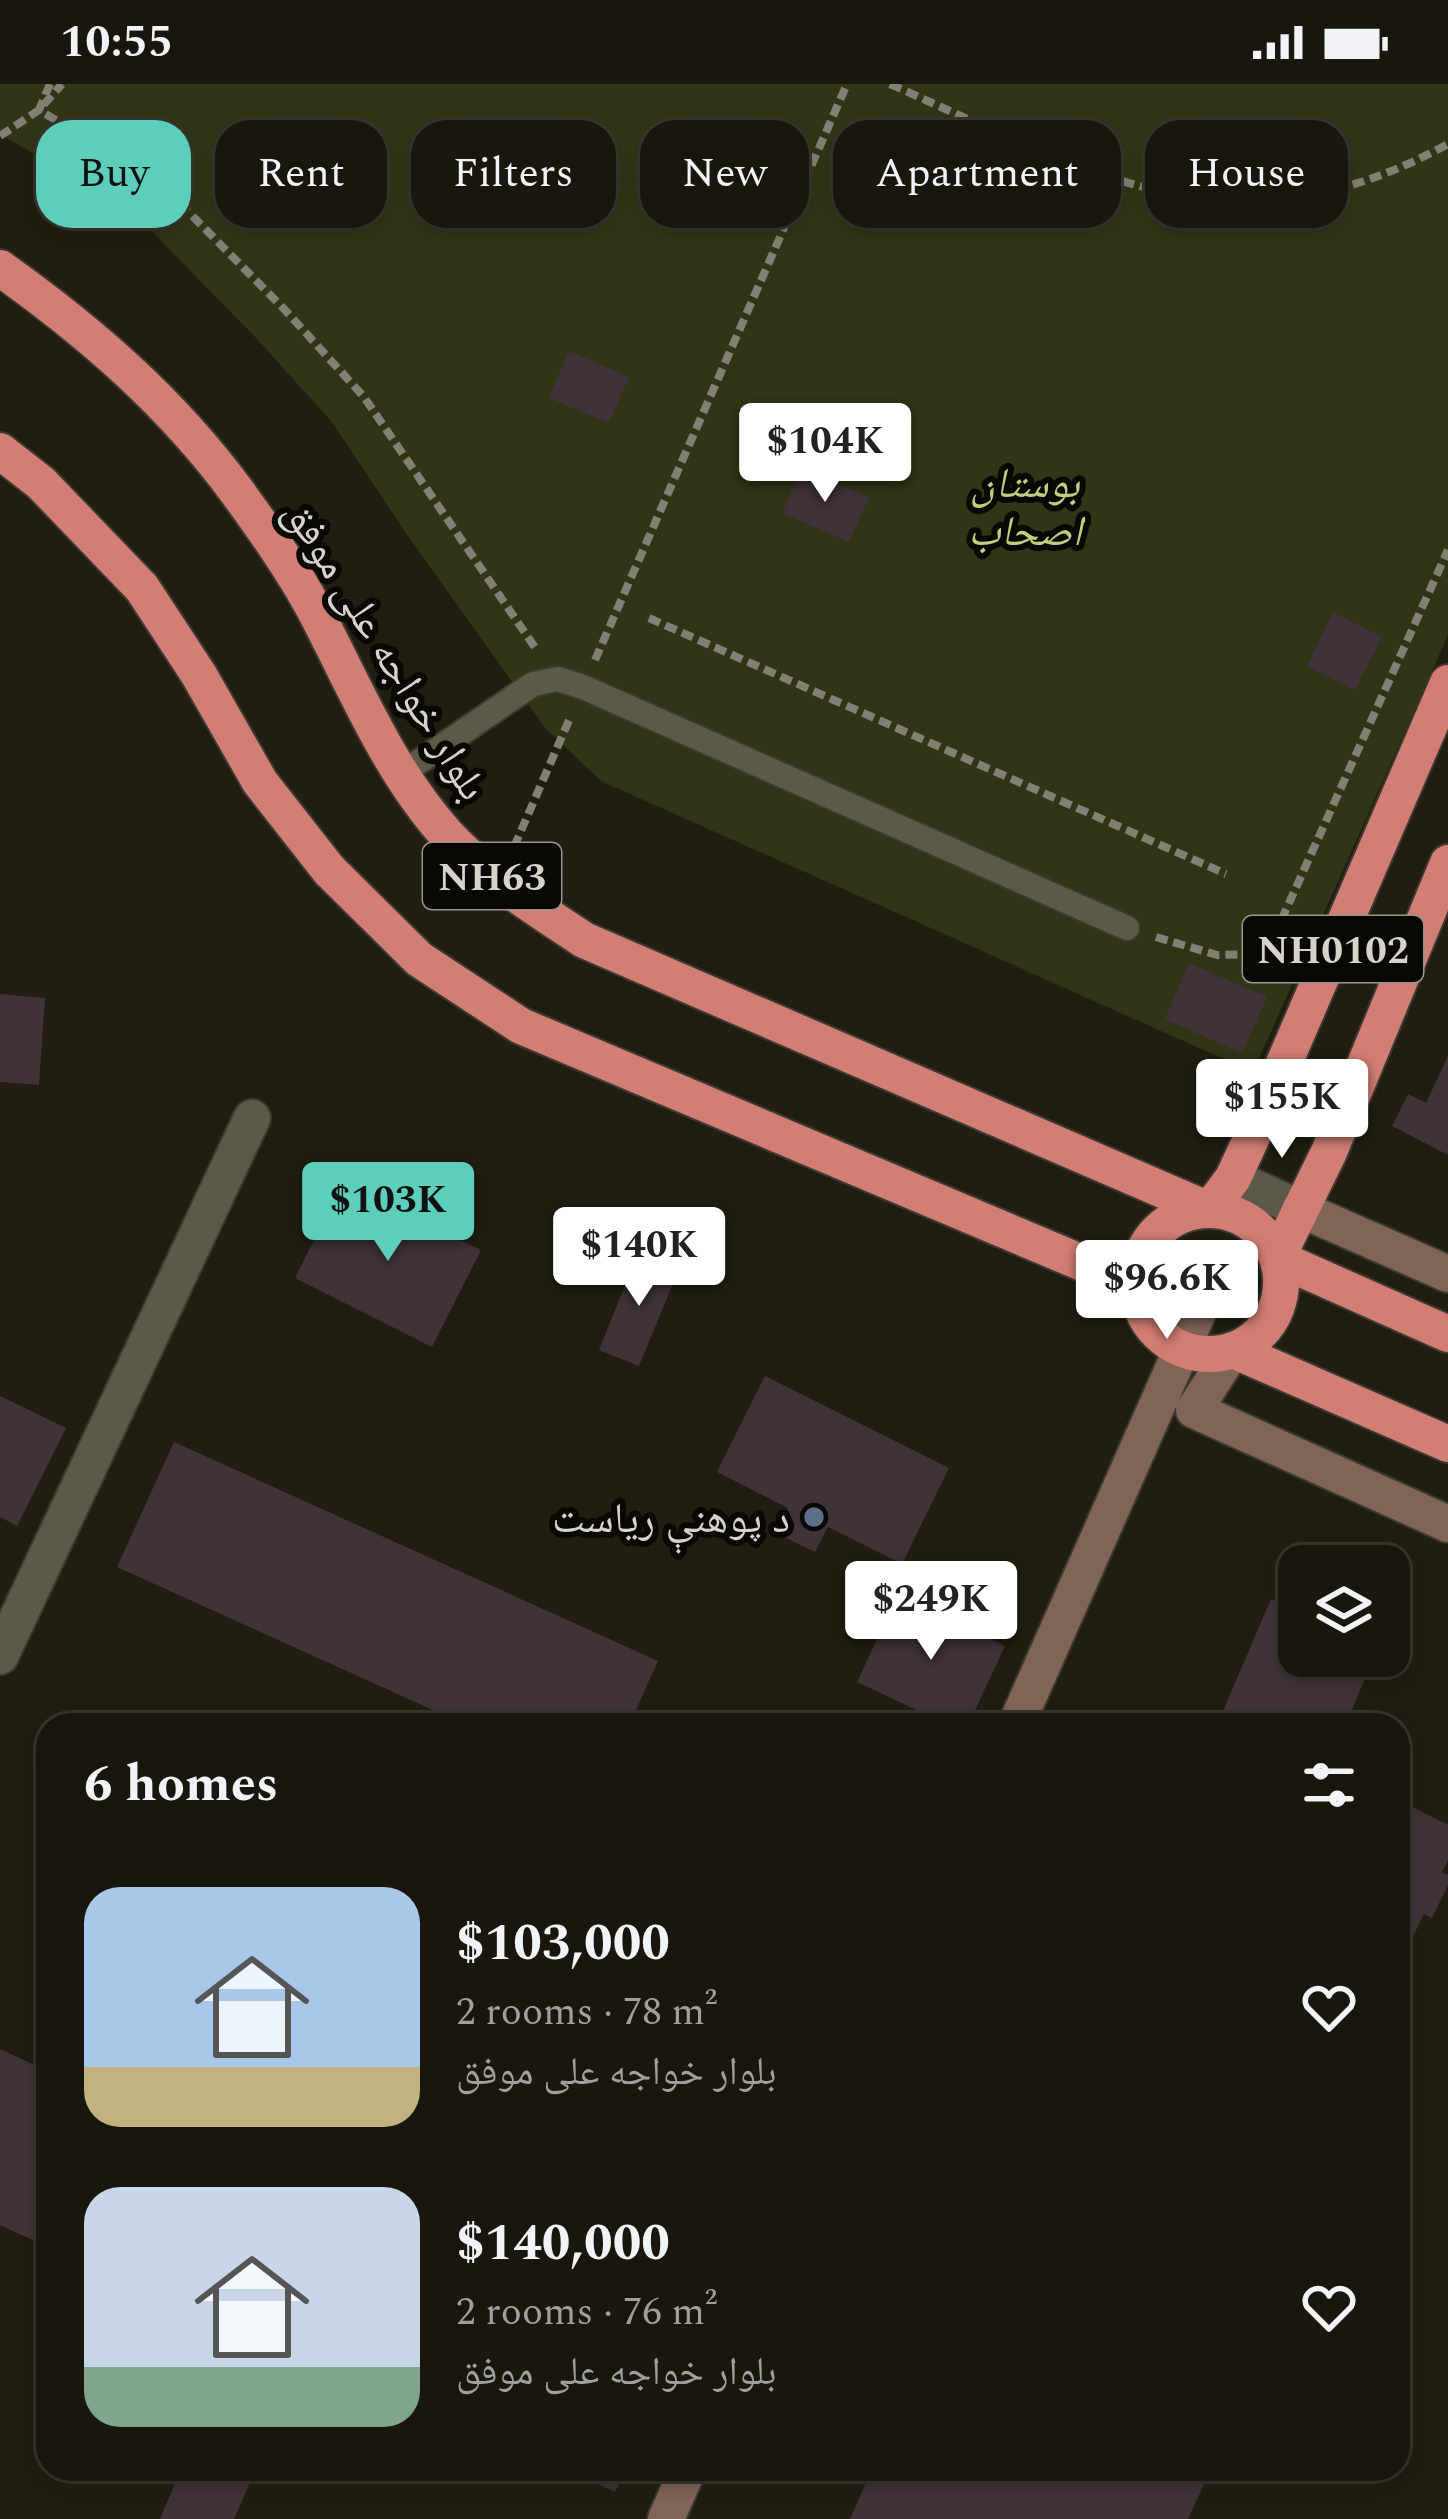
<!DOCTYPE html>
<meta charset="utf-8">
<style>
:root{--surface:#19160d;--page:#221f16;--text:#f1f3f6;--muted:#9f9f9d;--line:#37352e;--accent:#5dceb9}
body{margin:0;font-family:Spectral,"Noto Naskh Arabic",serif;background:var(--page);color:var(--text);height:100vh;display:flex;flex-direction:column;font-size:45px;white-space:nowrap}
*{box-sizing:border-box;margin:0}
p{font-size:39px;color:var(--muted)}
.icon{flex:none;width:66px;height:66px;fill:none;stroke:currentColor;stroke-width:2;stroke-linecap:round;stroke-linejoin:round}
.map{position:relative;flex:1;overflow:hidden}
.details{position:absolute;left:36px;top:1629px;width:1374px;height:768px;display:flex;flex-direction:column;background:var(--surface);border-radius:36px;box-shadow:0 6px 18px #0003,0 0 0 3px var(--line)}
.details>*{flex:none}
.banner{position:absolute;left:36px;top:36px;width:1377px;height:108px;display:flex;gap:24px}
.controls{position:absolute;left:1278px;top:1461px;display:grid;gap:24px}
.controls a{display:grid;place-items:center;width:132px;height:132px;border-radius:24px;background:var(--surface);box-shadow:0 6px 18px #0003,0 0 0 3px var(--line);font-size:60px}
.price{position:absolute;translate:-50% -102px;padding:0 27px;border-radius:12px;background:#fff;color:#222;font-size:39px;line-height:78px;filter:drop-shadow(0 3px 6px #0008)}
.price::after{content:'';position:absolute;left:50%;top:72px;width:36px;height:27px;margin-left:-18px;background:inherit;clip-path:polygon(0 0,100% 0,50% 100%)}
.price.active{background:var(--accent);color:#111}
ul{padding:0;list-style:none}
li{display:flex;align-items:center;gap:36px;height:300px;padding:0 48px}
li span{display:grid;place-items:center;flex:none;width:336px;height:240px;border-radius:36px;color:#555}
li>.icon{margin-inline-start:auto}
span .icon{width:144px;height:144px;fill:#fffc;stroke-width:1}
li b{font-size:51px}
h2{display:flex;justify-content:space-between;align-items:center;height:144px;padding:0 48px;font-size:51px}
.pill{padding:0 42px;border-radius:36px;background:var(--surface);box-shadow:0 6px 18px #0003,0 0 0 3px var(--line);font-size:42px;line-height:108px}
.pill.active{background:var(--accent);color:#111}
.status{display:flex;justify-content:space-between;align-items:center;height:84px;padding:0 60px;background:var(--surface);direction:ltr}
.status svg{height:33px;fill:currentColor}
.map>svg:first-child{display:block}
.green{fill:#313515}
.building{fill:#403239}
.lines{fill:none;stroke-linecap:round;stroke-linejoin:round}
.lane-casing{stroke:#3b3931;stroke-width:28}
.street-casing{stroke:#3b3931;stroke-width:40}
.secondary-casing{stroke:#3b3931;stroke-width:40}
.highway-casing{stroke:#3b3931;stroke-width:40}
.path{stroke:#828075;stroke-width:8;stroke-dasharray:12 6;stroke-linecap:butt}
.lane{stroke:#5c5949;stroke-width:24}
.street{stroke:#5c5949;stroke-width:36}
.secondary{stroke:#806456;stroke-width:36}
.highway{stroke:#d37e75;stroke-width:36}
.service-dot{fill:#5c6f8a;stroke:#090804;stroke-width:4.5}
.labels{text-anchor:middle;stroke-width:12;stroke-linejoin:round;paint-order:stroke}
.shield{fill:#090804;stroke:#98968f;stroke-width:3}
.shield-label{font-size:39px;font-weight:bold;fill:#d5d3ca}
.park-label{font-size:42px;font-style:italic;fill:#c3cd7e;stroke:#090804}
.street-label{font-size:42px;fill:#d5d3ca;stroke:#090804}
.poi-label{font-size:42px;fill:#d5d3ca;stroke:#090804;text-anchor:end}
</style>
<div class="status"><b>10:55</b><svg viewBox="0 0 49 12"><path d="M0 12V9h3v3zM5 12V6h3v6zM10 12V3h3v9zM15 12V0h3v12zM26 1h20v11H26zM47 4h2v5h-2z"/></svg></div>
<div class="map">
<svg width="1448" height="2435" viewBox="0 0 1448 2435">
<rect width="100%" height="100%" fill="#211e11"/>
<!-- green -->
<path class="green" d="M0 0H1448V551L1253 988 601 697 546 645 410 455 332 338 256 254 132 127 0 50Z"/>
<!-- building -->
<path class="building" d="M569 267 629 293 609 339 549 314Z
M802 384 869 414 849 458 782 429Z
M1333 528 1382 553 1355 606 1307 582Z
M1189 879 1267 913 1242 969 1165 935Z
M0 910 45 914 39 1001 0 998Z
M1448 972V1071L1392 1042 1408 1010 1426 1019Z
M343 1098 481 1166 432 1263 295 1194Z
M638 1169 679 1185 639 1282 599 1266Z
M765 1292 949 1384 902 1480 828 1443 815 1468 776 1449 788 1424 717 1388Z
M0 1312 66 1344 17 1442 0 1433Z
M174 1358 658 1577 629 1641H466L117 1483Z
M898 1511 1005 1562 968 1641H949L857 1598Z
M1271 1515 1299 1527V1572H1375L1345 1641H1217Z
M1398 1716 1448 1741V1776L1442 1788 1448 1791V1801L1432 1834 1424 1830 1404 1871 1398 1868Z
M0 1965 48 1987V2163L0 2141Z
M181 2385H256L234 2435H160Z
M567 2385H626L615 2408Z
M872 2385H1211L1188 2435H850Z"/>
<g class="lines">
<defs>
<path id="lane" d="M401 690 533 600 558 595 583 603 1127 844"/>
<path id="street" d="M1233 1094 1300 1125
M0 1572 252 1034"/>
<path id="secondary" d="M1300 1125 1448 1190
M1194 1326 1448 1440
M1194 1326 1233 1266
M1016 1641 1211 1199
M666 2435 688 2385"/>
<path id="highway" d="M0 184C90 248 172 319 238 409 264 445 292 484 313 523 354 600 388 686 447 751 487 794 536 824 584 856L1209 1126 1233 1094 1257 1042 1448 599
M0 367 41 399 142 504 199 591 260 698 329 786 419 875 521 942 1137 1202
M1448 779 1329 1068 1277 1174 1448 1250
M1137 1198a72 72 0 1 1 144 0a72 72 0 1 1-144 0Z
M1233 1266 1448 1360"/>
</defs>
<!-- lane casing -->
<use href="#lane" class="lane-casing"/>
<!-- street casing -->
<use href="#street" class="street-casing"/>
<!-- secondary casing -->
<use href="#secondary" class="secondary-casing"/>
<!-- highway casing -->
<use href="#highway" class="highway-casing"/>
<!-- path -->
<path class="path" d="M50 0 39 26 157 96 285 226 364 313 536 565
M890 0C1091 89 1232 178 1448 60
M0 52 39 26 62 0
M649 534 1226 790
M595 576 847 0
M514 763 570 634
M1156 853 1217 871 1251 870 1276 848 1448 466"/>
<!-- lane -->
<use href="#lane" class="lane"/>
<!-- street -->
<use href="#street" class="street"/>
<!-- secondary -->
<use href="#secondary" class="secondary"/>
<!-- highway -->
<use href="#highway" class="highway"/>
</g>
<!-- markers -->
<circle class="service-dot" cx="814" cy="1433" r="12"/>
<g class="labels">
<!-- shield labels -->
<g class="shield">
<rect x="423" y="759" width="138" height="66" rx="9"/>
<rect x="1243" y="832" width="180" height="66" rx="9"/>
</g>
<g class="shield-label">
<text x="492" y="806">NH63</text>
<text x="1333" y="879">NH0102</text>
</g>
<!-- park labels -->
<g class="park-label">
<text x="1025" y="413">بوستان<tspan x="1025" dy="48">اصحاب</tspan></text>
</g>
<!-- street labels -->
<g class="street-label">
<text transform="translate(387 565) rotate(58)" y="15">بلوار خواجه علی موفق</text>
</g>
<!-- poi labels -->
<g class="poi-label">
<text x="790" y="1448">د پوهنې ریاست</text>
</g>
</g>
</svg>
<div class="controls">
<a><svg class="icon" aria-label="layers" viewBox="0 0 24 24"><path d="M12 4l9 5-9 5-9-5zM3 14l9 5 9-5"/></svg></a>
</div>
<b class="price" style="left:825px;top:421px">$104K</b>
<b class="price" style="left:1282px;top:1077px">$155K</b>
<b class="price active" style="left:388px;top:1180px">$103K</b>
<b class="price" style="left:639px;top:1225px">$140K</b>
<b class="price" style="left:1167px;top:1258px">$96.6K</b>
<b class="price" style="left:931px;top:1579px">$249K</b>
<div class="banner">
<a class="pill active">Buy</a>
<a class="pill">Rent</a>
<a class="pill">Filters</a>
<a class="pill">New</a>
<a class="pill">Apartment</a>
<a class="pill">House</a>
</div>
<section class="details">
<h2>6 homes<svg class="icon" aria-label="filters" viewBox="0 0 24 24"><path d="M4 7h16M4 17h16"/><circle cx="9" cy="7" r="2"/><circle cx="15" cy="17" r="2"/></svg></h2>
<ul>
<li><span style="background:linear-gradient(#a9c7e8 75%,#c2b280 0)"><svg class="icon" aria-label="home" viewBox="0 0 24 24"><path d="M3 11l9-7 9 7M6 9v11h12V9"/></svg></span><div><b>$103,000</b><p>2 rooms · 78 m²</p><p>بلوار خواجه علی موفق</p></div><svg class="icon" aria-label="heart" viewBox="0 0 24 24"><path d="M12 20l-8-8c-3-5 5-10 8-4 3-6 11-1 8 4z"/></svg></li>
<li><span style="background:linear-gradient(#c9d6e8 75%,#7fa58c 0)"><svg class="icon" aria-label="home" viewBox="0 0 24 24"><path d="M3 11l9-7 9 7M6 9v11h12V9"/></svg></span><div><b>$140,000</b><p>2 rooms · 76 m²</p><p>بلوار خواجه علی موفق</p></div><svg class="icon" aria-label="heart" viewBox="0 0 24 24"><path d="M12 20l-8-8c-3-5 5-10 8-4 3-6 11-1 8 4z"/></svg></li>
</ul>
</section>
</div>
